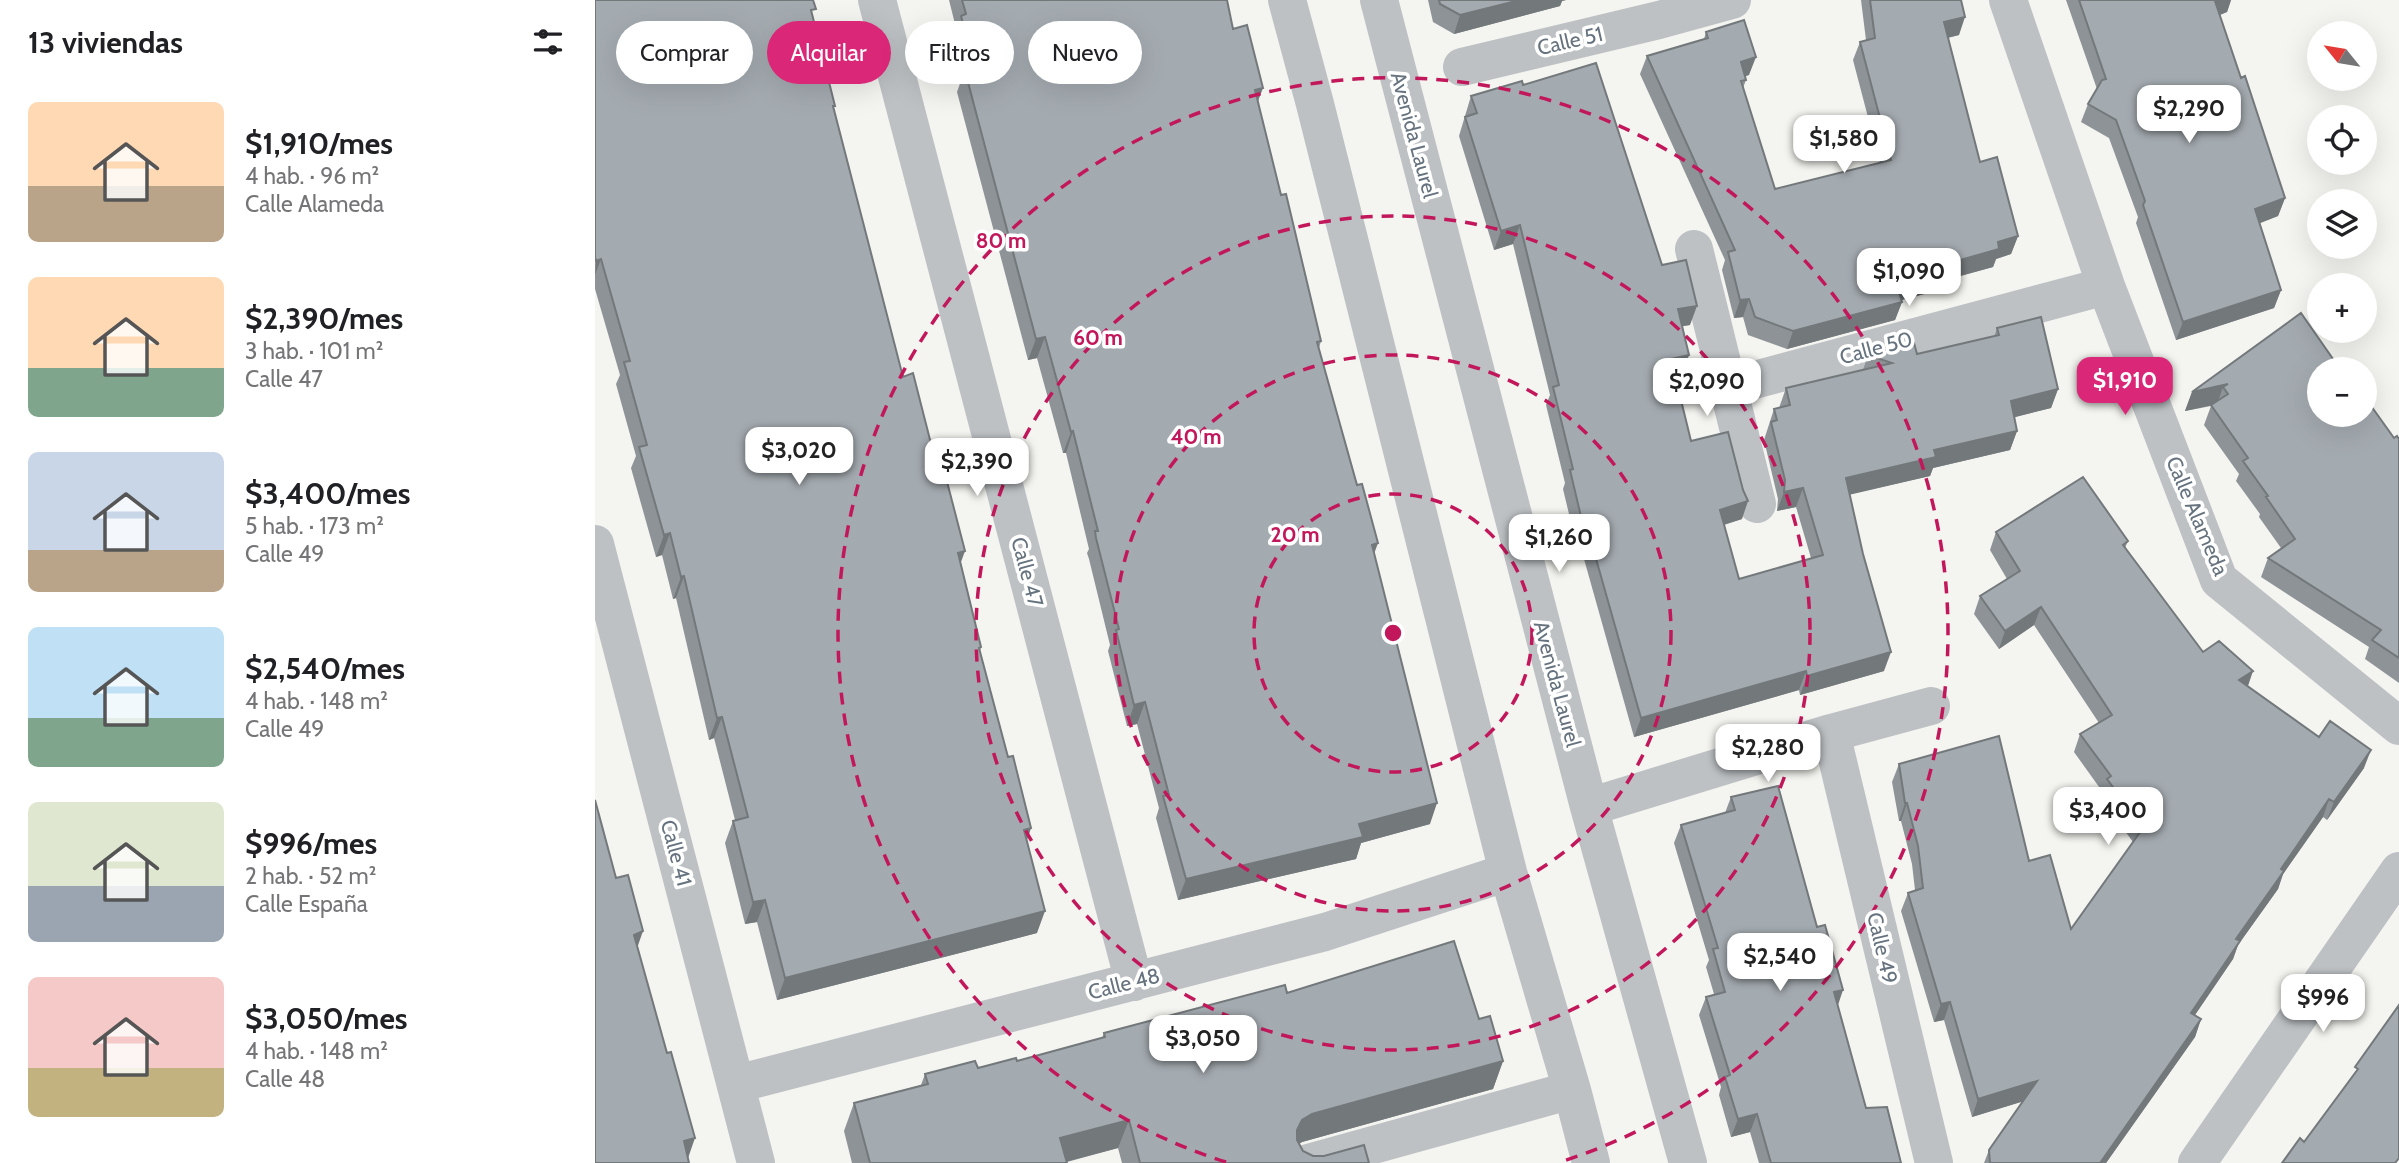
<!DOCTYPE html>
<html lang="es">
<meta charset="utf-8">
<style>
:root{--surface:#fff;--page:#f6f6f6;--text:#202124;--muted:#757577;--accent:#db2777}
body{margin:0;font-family:Cabin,sans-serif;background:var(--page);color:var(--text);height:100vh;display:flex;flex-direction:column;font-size:26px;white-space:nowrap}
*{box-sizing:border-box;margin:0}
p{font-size:23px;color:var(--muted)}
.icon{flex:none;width:38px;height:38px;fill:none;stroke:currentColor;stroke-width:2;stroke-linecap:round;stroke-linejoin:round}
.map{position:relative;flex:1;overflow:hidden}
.side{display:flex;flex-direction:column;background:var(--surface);width:595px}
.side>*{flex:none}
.banner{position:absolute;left:21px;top:21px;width:665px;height:63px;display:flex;gap:14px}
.needle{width:46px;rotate:300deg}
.buttons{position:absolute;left:1712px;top:21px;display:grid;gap:14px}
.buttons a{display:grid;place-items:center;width:70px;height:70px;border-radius:50%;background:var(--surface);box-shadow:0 7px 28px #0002;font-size:35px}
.price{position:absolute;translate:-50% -60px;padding:0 16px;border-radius:14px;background:#fff;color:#222;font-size:23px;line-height:46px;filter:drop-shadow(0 2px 4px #0008)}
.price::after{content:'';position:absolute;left:50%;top:42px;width:21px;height:16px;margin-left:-10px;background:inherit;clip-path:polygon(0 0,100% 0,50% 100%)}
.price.active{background:var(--accent);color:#fff}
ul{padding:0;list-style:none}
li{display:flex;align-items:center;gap:21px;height:175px;padding:0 28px}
li span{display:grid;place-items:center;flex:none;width:196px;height:140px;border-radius:10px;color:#555}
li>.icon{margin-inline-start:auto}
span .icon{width:84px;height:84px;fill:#fffc;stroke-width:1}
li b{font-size:30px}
h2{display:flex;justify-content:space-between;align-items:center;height:84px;padding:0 28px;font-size:30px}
.chip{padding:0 24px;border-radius:32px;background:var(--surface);box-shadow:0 7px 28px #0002;font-size:24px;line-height:63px}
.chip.active{background:var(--accent);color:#fff}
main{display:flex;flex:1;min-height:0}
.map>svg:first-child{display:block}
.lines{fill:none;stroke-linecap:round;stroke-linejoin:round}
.minor{stroke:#bdc1c4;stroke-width:38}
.wall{fill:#8d9397}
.shaded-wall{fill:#73787b}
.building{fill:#a4abb0;stroke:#73787b;stroke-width:2}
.ring{fill:none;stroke:#c2185b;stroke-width:3.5;stroke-dasharray:12 9}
.labels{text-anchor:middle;stroke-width:7;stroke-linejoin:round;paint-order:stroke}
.street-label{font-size:21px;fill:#66737e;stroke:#fff}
.centre{fill:#c2185b;stroke:#fff;stroke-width:3.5}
.ring-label{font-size:21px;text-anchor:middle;font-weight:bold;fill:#c2185b;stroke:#fff;stroke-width:7;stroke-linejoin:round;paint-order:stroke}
</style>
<main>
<section class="side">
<h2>13 viviendas<svg class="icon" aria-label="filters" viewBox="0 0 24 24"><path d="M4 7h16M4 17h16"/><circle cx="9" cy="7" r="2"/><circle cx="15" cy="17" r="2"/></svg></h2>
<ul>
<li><span style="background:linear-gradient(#ffd9b3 60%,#b9a48a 0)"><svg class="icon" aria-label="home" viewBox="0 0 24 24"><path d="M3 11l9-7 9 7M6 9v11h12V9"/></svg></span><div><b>$1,910/mes</b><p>4 hab. · 96 m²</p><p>Calle Alameda</p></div></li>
<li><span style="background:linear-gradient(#ffd9b3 65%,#7fa58c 0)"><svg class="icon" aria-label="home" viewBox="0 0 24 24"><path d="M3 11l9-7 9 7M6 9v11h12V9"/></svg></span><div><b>$2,390/mes</b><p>3 hab. · 101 m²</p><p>Calle 47</p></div></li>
<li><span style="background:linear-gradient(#c9d6e8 70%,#b9a48a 0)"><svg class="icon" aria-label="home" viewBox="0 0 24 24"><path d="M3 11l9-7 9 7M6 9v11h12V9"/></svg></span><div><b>$3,400/mes</b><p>5 hab. · 173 m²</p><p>Calle 49</p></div></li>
<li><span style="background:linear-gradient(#bfe0f5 65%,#7fa58c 0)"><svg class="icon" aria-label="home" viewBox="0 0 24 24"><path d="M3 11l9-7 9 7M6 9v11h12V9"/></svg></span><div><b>$2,540/mes</b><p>4 hab. · 148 m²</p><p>Calle 49</p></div></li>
<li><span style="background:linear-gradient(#dfe7d0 60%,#9aa5b1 0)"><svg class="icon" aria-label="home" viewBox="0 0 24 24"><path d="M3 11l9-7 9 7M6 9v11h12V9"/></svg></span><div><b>$996/mes</b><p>2 hab. · 52 m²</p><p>Calle España</p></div></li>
<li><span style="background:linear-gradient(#f6c9c9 65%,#c2b280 0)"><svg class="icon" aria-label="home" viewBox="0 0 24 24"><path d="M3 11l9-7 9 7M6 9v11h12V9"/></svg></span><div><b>$3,050/mes</b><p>4 hab. · 148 m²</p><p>Calle 48</p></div></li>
</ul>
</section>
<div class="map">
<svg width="1804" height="1163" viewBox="0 0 1804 1163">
<rect width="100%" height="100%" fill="#f4f4f0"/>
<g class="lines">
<!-- minor -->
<path class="minor" d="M282 0 539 982
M692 0 720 104 913 872 977 1090 996 1163
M784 0 994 807 1093 1163
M1413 0 1511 286 1624 580 1804 726
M867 67 1064 20 1137 0
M1099 249 1162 504
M1133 387 1511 286
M0 544 161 1163
M1236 733 1339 1163
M994 807 1236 733 1336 706
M141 1084 730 932 913 872
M713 1163 977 1090
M1602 1163 1804 871"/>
</g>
<!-- wall -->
<path class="wall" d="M0 0 218 16 239 109 308 377 366 563 386 647 385 651 413 757 436 828 432 840 442 933 182 1000 162 922 150 924 130 843 138 821 140 820 119 738 114 740 81 598 78 599 67 555 61 557 36 468 41 456 21 384 25 375 0 289Z
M354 0H632L638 29 663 101 686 195 726 341 724 348 779 554 835 824 766 843 761 859 583 900 561 818 564 808 542 724 532 726 513 651 515 645 494 559 492 553 494 549 471 453H468L442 358 433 360 362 92 368 75 358 37 361 28Z
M833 0H971L967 1 965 6 859 34 838 22Z
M1266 0H1366L1364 35 1353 38 1385 162 1423 236 1416 254 1401 259 1398 267 1336 284 1333 293 1306 300 1307 302 1300 320 1192 349 1153 335 1148 317 1139 318 1127 270 1130 260 1045 74 1052 56 1109 39 1111 32 1154 75 1150 76 1151 80 1148 88 1180 189 1285 163 1258 60 1265 42 1271 40Z
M1471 0H1636L1632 12 1625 15 1646 78 1690 198 1683 216 1664 223 1686 290 1679 308 1581 340 1541 223 1543 217 1514 138 1486 122 1493 104 1502 89Z
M928 85 1067 265 1095 325 1087 326 1094 355 1087 373 1079 375 1096 441 1147 519 1129 525 1144 579 1216 558 1201 507 1182 511 1183 499 1169 440 1179 409 1184 408 1191 388 1268 370 1273 355 1322 354 1399 337 1402 328 1463 389 1456 408 1419 417 1422 431 1415 450 1338 468 1335 476 1255 494 1289 671 1205 695 1204 690 1039 737 989 559 985 560 968 489 970 483 951 405 955 395 918 244 899 250 864 136 876 96Z
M1724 369 1799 438 1804 439V683L1770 659 1774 647 1666 577 1673 558 1686 548 1664 517 1665 514 1641 481 1644 474 1609 425 1616 406 1590 411 1597 392Z
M1401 532 1533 541 1530 548 1608 652 1653 687 1769 768 1732 820 1728 817 1688 874 1683 889 1643 945 1638 959 1600 1015 1606 1019 1600 1037 1511 1163H1389L1394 1150 1428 1101 1377 1117 1349 1020 1339 1022 1306 911 1313 893 1320 890 1317 864 1306 821H1304L1297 782 1304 764 1434 861 1476 929 1538 842 1505 797 1507 791 1479 752 1485 734 1504 723 1439 625 1404 649 1379 614 1385 596 1412 579 1395 550Z
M1136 797 1243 1005 1271 1108 1306 1163H1164L1155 1132 1136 1137 1124 1095 1126 1087 1104 1015 1111 997 1119 994 1111 967 1114 960 1079 843 1086 825 1130 813Z
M692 993 884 1019 908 1061 898 1089 707 1142 704 1144 708 1151 718 1156 774 1163H527L523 1148 472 1162V1163H257L249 1131 259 1103 326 1085 330 1074 383 1068 422 1061 507 1038 509 1033Z"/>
<!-- shaded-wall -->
<path class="shaded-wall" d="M925 0H971L967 1 965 6 859 34 865 15Z
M1622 0H1636L1632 12 1614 19 1620 1Z
M1370 17 1364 35 1342 40 1349 22Z
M1161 57 1154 75 1139 80 1146 62Z
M668 88 660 109V90Z
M1690 198 1683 216 1653 228 1660 209Z
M925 225 918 244 899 250 906 231Z
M1423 236 1416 254 1401 259 1398 267 1336 284 1333 293 1295 303 1302 285 1337 268 1403 242Z
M6 259 0 275 1 261Z
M1686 290 1679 308 1581 340 1588 322Z
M1154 299 1148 317 1139 318 1145 300Z
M1307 302 1300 320 1192 349 1198 331Z
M1102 306 1095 325 1076 328 1083 309Z
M450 337 442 358 433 360 441 339Z
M1094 355 1087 373 1069 378 1076 359Z
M1633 384 1628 387 1622 404 1590 411 1597 392Z
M1463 389 1456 408 1409 420 1416 401Z
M478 431 471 453H468L476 432Z
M1422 431 1415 450 1338 468 1335 476 1245 497 1251 478 1339 450Z
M1208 488 1201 507 1182 511 1189 492Z
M1153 501 1147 519 1118 528 1125 510Z
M75 533 67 555 61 557 69 535Z
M996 541 989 559 985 560 992 542Z
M783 543 775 565 777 545Z
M370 551 362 573 363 553Z
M89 576 81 598 78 599 86 577Z
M1446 607 1439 625 1404 649 1410 631Z
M1296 652 1289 671 1205 695 1212 676Z
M1211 671 1204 690 1039 737 1046 718Z
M1658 671 1652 689 1644 680Z
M550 702 542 724 532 726 539 705Z
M127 717 119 738 114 740 122 718Z
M1776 750 1769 768 1732 820 1739 802Z
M1734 799 1728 817 1688 874 1683 889 1643 945 1638 959 1589 1031 1596 1013 1641 939 1686 869Z
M842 803 835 824 766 843 761 859 583 900 591 879 764 824Z
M1310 803H1312L1306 821H1304Z
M436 828 428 850 429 830Z
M170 900 162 922 150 924 158 902Z
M450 911 442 933 182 1000 190 978Z
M48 931 40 954 39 935Z
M1248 990 1242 1008 1239 992Z
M1355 1002 1349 1020 1339 1022 1346 1004Z
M1606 1019 1600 1037 1511 1163H1505Z
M908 1061 898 1089 707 1142 697 1148 702 1130 707 1120 717 1114Z
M1442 1081 1436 1099 1377 1117 1383 1099Z
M1162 1114 1155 1132 1136 1137 1143 1119Z
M534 1120 523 1148 466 1163 465 1138Z
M100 1138 92 1161 89 1141Z"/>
<!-- building -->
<path class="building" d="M0 0H218L221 9 216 10 240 106H238L308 377 318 373 344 475 350 474 370 551 363 553 386 647 384 648 413 757 418 756 436 828 429 830 450 911 190 978 170 900 158 902 138 821 153 817 127 717 122 718 89 576 86 577 75 533 69 535 44 447 52 445 29 362 35 361 6 259 1 261 0 257Z
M367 0H632L638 29 652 25 668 88 660 90 686 195 691 194 726 341 722 342 762 485 767 484 783 543 777 545 842 803 764 824 768 837 591 879 568 796 574 795 550 702 539 705 521 630 524 629 501 538 500 531H503L478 431 476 432 450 337 441 339 370 71 380 67 366 16 371 14Z
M844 0H925L865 15 845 4Z
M1275 0H1366L1370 17 1349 22 1385 162 1402 157 1423 236 1403 242 1404 249 1337 268 1340 275 1302 285 1307 302 1198 331 1160 317 1154 299 1145 300 1133 252 1140 250 1052 56 1113 38 1111 32 1149 20 1161 57 1146 62 1151 80 1146 81 1180 189 1296 160 1265 42 1280 38Z
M1484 0H1622L1620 1 1646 78 1650 76 1690 198 1660 209 1686 290 1588 322 1548 205 1550 201 1521 120 1493 104 1507 80 1511 79Z
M1001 63 1067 265 1091 260 1102 306 1083 309 1094 355 1076 359 1096 441 1133 432 1148 490 1153 501 1125 510 1144 579 1228 555 1208 488 1189 492 1190 480 1176 422 1182 420 1179 409 1195 405 1191 388 1297 363 1273 355 1319 343 1322 354 1404 335 1402 328 1446 317 1463 389 1416 401 1422 431 1339 450 1341 457 1251 478 1268 554 1296 652 1212 676 1211 671 1046 718 996 541 992 542 975 470 978 469 958 387 964 385 925 225 906 231 870 117 882 113 876 96 927 81 928 85Z
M1706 313 1745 369H1724V415H1769V396L1799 438 1802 436 1804 439V658L1777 640 1786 630 1673 558 1700 539 1671 497 1673 496 1648 461 1653 458 1616 405 1633 394 1628 387 1633 384 1597 392Z
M1488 477 1533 541 1528 545 1608 652 1624 641 1658 671 1644 680 1724 737 1735 721 1776 750 1739 802 1734 799 1686 869 1689 871 1641 939 1645 941 1596 1013 1606 1019 1505 1163H1395L1394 1150 1442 1081 1383 1099 1355 1002 1346 1004 1313 893 1328 888 1323 846 1312 803H1310L1304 764 1404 736 1434 861 1455 855 1476 929 1548 828 1512 779 1516 776 1485 734 1517 715 1446 607 1410 631 1385 596 1425 571 1401 532Z
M1183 786 1222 927 1230 925 1248 990 1239 992 1271 1108 1292 1107 1306 1163H1176L1162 1114 1143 1119 1130 1077 1135 1075 1111 997 1130 992 1118 949 1123 948 1086 825 1140 810 1136 797Z
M0 800 21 878 33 875 48 931 39 935 72 1053 76 1052 100 1138 89 1141 94 1163H0Z
M859 941 884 1019 895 1016 908 1061 717 1114 707 1120 702 1130V1140L708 1151 718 1156H729L769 1145 774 1163H545L534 1120 465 1138 472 1163H275L259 1103 333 1084 330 1074 380 1061 383 1068 421 1058 422 1061 510 1037 509 1033 690 985 692 993Z
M1804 1005V1158L1800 1163H1687L1705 1138 1709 1142 1763 1069 1760 1067Z"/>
<!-- distance rings -->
<g class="ring">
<circle cx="798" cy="633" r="139"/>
<circle cx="798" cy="633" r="278"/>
<circle cx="798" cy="633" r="417"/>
<path d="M631 1162A555 555 0 1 1 965 1162"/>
</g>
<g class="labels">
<!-- street labels -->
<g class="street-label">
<text transform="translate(975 41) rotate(-13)" y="7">Calle 51</text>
<text transform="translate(819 135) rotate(75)" y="7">Avenida Laurel</text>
<text transform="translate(1281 348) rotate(-15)" y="7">Calle 50</text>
<text transform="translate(1602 516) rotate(67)" y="7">Calle Alameda</text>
<text transform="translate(432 572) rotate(75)" y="7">Calle 47</text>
<text transform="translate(962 684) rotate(75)" y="7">Avenida Laurel</text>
<text transform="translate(81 853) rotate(75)" y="7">Calle 41</text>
<text transform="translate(1287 948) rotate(77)" y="7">Calle 49</text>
<text transform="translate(529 984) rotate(-14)" y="7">Calle 48</text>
</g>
</g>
<circle cx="798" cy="633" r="10" class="centre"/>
<g class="ring-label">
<text x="406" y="248">80 m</text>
<text x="503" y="345">60 m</text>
<text x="601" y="444">40 m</text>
<text x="700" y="542">20 m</text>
</g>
</svg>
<div class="buttons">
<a><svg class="needle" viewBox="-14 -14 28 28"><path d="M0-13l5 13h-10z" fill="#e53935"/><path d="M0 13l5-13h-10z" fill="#757577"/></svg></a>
<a><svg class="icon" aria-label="locate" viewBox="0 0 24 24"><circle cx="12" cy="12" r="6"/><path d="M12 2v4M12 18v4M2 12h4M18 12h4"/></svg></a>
<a><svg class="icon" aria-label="layers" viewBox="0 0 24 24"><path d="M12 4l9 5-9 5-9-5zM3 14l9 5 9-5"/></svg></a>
<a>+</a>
<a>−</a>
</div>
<b class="price" style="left:1594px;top:145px">$2,290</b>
<b class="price" style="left:1249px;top:175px">$1,580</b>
<b class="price" style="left:1314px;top:308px">$1,090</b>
<b class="price active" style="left:1530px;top:417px">$1,910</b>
<b class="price" style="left:1112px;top:418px">$2,090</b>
<b class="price" style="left:204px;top:487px">$3,020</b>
<b class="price" style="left:382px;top:498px">$2,390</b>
<b class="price" style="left:964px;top:574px">$1,260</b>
<b class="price" style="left:1173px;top:784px">$2,280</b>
<b class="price" style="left:1513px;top:847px">$3,400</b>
<b class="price" style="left:1185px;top:993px">$2,540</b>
<b class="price" style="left:1728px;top:1034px">$996</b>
<b class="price" style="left:608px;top:1075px">$3,050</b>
<div class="banner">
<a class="chip">Comprar</a>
<a class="chip active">Alquilar</a>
<a class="chip">Filtros</a>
<a class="chip">Nuevo</a>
</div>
</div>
</main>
